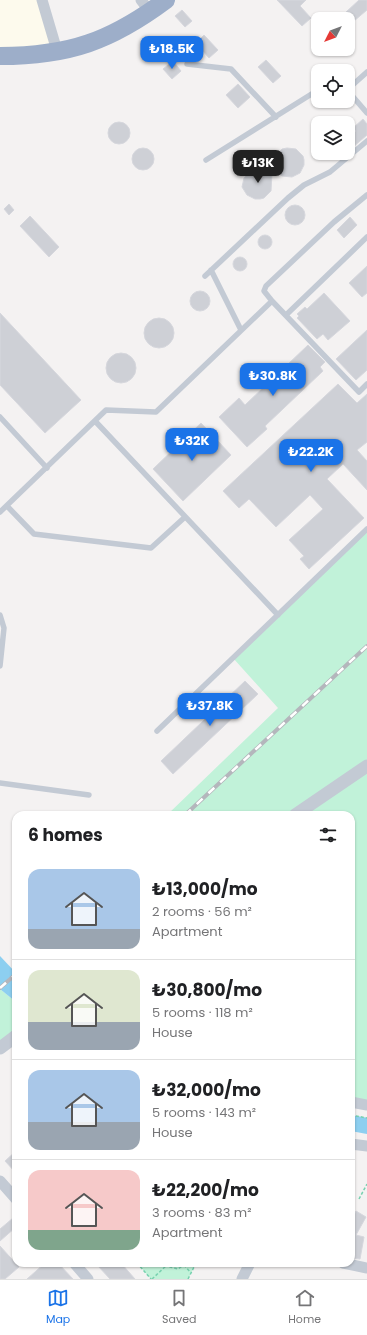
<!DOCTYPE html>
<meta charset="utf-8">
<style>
:root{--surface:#fff;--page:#f2f2f2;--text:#202124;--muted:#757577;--line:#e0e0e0;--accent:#1a73e8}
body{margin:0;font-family:Poppins,sans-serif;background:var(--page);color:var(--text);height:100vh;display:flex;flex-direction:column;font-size:15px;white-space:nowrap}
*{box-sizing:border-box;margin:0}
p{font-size:13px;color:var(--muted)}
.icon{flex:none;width:22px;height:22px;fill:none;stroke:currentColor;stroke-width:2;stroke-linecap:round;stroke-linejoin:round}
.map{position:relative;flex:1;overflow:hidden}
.panel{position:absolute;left:12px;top:811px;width:343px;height:456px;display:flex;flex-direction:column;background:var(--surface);border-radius:12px;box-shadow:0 1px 3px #0004}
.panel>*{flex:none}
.needle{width:26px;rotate:228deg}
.controls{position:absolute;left:311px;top:12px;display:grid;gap:8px}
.controls a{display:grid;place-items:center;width:44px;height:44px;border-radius:8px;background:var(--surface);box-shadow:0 1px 3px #0004;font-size:20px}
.price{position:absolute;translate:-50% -34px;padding:0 9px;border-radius:8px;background:var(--accent);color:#fff;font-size:13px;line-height:26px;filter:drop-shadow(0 1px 2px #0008)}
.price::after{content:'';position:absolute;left:50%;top:24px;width:12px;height:9px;margin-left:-6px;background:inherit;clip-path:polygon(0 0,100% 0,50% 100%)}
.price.active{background:#222;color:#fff}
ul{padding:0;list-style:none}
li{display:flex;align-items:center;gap:12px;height:100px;padding:0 16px}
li+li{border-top:1px solid var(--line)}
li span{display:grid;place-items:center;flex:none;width:112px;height:80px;border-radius:12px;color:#555}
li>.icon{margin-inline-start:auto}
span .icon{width:48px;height:48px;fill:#fffc;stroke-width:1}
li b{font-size:17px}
h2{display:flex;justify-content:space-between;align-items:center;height:48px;padding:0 16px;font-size:17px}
.tab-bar{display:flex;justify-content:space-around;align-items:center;height:56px;border-top:1px solid var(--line);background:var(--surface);font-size:11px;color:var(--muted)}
.tab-bar a{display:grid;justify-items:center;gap:2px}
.tab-bar .active{color:var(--accent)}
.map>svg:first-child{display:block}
.commercial{fill:#fdfaed}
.green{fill:#c1f2d9}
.water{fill:#8dcff0}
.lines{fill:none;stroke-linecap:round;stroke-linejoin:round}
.river{stroke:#8dcff0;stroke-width:16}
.building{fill:#ced0d6;stroke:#d6d7dd}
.path{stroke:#77d1af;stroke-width:1.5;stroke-dasharray:3 2;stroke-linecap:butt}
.service{stroke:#c3cad4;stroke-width:5.5}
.minor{stroke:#c3cad4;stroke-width:11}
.tertiary{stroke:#c3cad4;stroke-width:13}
.trunk{stroke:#9daec9;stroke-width:18}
.rail-casing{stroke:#b4b6bc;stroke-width:4}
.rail{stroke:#fff;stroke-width:2.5;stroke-dasharray:8;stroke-linecap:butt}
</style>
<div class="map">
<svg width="367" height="1279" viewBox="0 0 367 1279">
<rect width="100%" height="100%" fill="#f4f2f2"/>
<!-- commercial -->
<path class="commercial" d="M0 0H42L55 44 34 47 0 48Z"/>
<!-- green -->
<path class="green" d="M367 529V1105L351 1102V815H167L278 708 233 658Z
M0 989 16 1002V1036L0 1048Z
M137 1263H196L188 1279H151Z"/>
<!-- water -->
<path class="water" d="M0 956 16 973V1002L0 989Z"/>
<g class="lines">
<!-- river -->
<path class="river" d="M351 1123 367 1126"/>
</g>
<!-- building -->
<path class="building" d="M277 0H306L300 6 311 18 302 26Z
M359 0H367V10L354 21 346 12Z
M182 10 192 21 185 27 175 16Z
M204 35 218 50 209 58 196 43Z
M266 60 281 76 273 83 258 67Z
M173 61 181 71 172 79 163 69Z
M238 84 250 97 238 108 226 95Z
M363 119 367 124V135L352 148 348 143V139L356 131 353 128Z
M108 133a11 11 0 1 1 22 0a11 11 0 1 1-22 0Z
M132 159a11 11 0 1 1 22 0a11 11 0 1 1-22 0Z
M287 148 296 149 303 156 304 160V165L300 173 292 177 282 176 274 170 276 156 282 149Z
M255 169 272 173 271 191 264 198 260 199H255L247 195 242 187 244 178 251 171Z
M9 204 14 210 9 215 4 209Z
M285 215a10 10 0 1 1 20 0a10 10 0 1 1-20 0Z
M30 216 59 247 49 257 20 226Z
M350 217 357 225 344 238 337 230Z
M258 242a7 7 0 1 1 14 0a7 7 0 1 1-14 0Z
M233 264a7 7 0 1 1 14 0a7 7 0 1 1-14 0Z
M367 266V293L362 297 349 283Z
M190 301a10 10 0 1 1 20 0a10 10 0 1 1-20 0Z
M324 293 350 321 328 340 323 334 317 339 297 318 299 316 297 314 305 307 307 309Z
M0 313 81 400 45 433 0 385Z
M144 333a15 15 0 1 1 30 0a15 15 0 1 1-30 0Z
M367 330V370L356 380 336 359Z
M308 345 325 362 320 367 323 371 265 426 267 429 247 447 219 417 239 398 245 405Z
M106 368a15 15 0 1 1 30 0a15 15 0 1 1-30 0Z
M338 384 357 403 367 394V442L357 450 367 461V490L343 464 327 479 364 518 309 569 300 559 304 556 289 540 323 509 310 495 276 527 249 499 239 508 223 491Z
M201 423 231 455 183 501 153 469Z
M245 681 258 694 173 774 161 761Z
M16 1151V1173L5 1161Z
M356 1211 366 1217 356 1235 364 1237 360 1259 351 1258V1222Z
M13 1218 16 1222V1227L0 1241V1229Z
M0 1246 19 1267 5 1279H0Z
M45 1263H58L73 1279H27Z
M102 1263H121L135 1279H110L98 1266Z"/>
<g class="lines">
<!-- path -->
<path class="path" d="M351 1115 367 1118
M359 1199 367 1184
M137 1263 151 1279
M166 1263 170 1267 178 1269 186 1263
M184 1265 191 1273
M152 1279 167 1265
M188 1279 196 1263"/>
<!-- service -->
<path class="service" d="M187 64 231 69 276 117
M348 89 367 72
M348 91 367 113
M206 160 318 90
M211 270 241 330
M205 276 288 198 304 185 330 172 367 141
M272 301 264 291 266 286 334 222 367 195
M286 315 367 237
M0 417 47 468
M95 421 278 615
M7 506 34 534 151 548 185 517
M0 512 106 410 156 412 272 301 359 392 367 384
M0 615 4 628 0 666
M157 731 367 529
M0 783 89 795"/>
<!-- minor -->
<path class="minor" d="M42 0 55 44
M141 0 150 12
M351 1102 367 1105
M351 1144 367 1146
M0 1181 16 1199
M74 1263 88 1279
M343 1263 367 1268
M242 1279 250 1263"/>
<!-- tertiary -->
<path class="tertiary" d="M295 815 367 766
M0 1048 16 1036"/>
<!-- trunk -->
<path class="trunk" d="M0 56C69 56 111 41 166 0"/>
<defs>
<path id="rail" d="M185 815 367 646
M0 988 16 974"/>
</defs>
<!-- rail casing -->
<use href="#rail" class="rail-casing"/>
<!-- rail -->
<use href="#rail" class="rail"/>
</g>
</svg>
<div class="controls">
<a><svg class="needle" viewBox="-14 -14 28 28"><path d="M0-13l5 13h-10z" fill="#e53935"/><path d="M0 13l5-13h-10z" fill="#757577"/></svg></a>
<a><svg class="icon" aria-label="locate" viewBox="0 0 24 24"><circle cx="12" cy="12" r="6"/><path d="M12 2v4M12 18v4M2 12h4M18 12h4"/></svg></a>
<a><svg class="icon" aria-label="layers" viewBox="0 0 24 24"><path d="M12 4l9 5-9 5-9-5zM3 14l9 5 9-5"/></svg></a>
</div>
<b class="price" style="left:172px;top:70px">₺18.5K</b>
<b class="price active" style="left:258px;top:184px">₺13K</b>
<b class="price" style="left:273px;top:397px">₺30.8K</b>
<b class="price" style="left:192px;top:462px">₺32K</b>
<b class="price" style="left:311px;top:473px">₺22.2K</b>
<b class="price" style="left:210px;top:727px">₺37.8K</b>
<section class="panel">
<h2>6 homes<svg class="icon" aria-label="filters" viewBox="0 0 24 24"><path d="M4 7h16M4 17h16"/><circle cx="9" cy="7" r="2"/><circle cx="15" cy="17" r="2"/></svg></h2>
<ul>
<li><span style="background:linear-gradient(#a9c7e8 75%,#9aa5b1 0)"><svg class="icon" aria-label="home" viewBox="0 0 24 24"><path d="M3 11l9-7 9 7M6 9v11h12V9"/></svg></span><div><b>₺13,000/mo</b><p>2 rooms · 56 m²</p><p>Apartment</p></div></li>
<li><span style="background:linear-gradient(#dfe7d0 65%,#9aa5b1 0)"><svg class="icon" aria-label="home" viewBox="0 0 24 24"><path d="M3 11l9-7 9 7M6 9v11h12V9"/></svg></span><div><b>₺30,800/mo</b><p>5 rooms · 118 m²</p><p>House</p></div></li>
<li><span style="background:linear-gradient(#a9c7e8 65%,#9aa5b1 0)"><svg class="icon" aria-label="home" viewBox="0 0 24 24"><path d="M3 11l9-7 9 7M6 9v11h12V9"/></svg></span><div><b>₺32,000/mo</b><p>5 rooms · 143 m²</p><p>House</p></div></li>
<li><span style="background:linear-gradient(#f6c9c9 75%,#7fa58c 0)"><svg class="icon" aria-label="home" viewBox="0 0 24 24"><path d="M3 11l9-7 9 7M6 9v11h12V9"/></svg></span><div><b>₺22,200/mo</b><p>3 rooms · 83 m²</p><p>Apartment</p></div></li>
</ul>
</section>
</div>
<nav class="tab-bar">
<a class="active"><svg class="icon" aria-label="map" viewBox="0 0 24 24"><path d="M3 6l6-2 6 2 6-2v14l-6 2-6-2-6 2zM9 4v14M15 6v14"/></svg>Map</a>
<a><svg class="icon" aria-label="saved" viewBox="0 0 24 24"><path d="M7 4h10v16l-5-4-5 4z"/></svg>Saved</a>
<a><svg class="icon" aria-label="home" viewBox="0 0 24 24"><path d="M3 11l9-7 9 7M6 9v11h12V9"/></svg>Home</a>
</nav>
